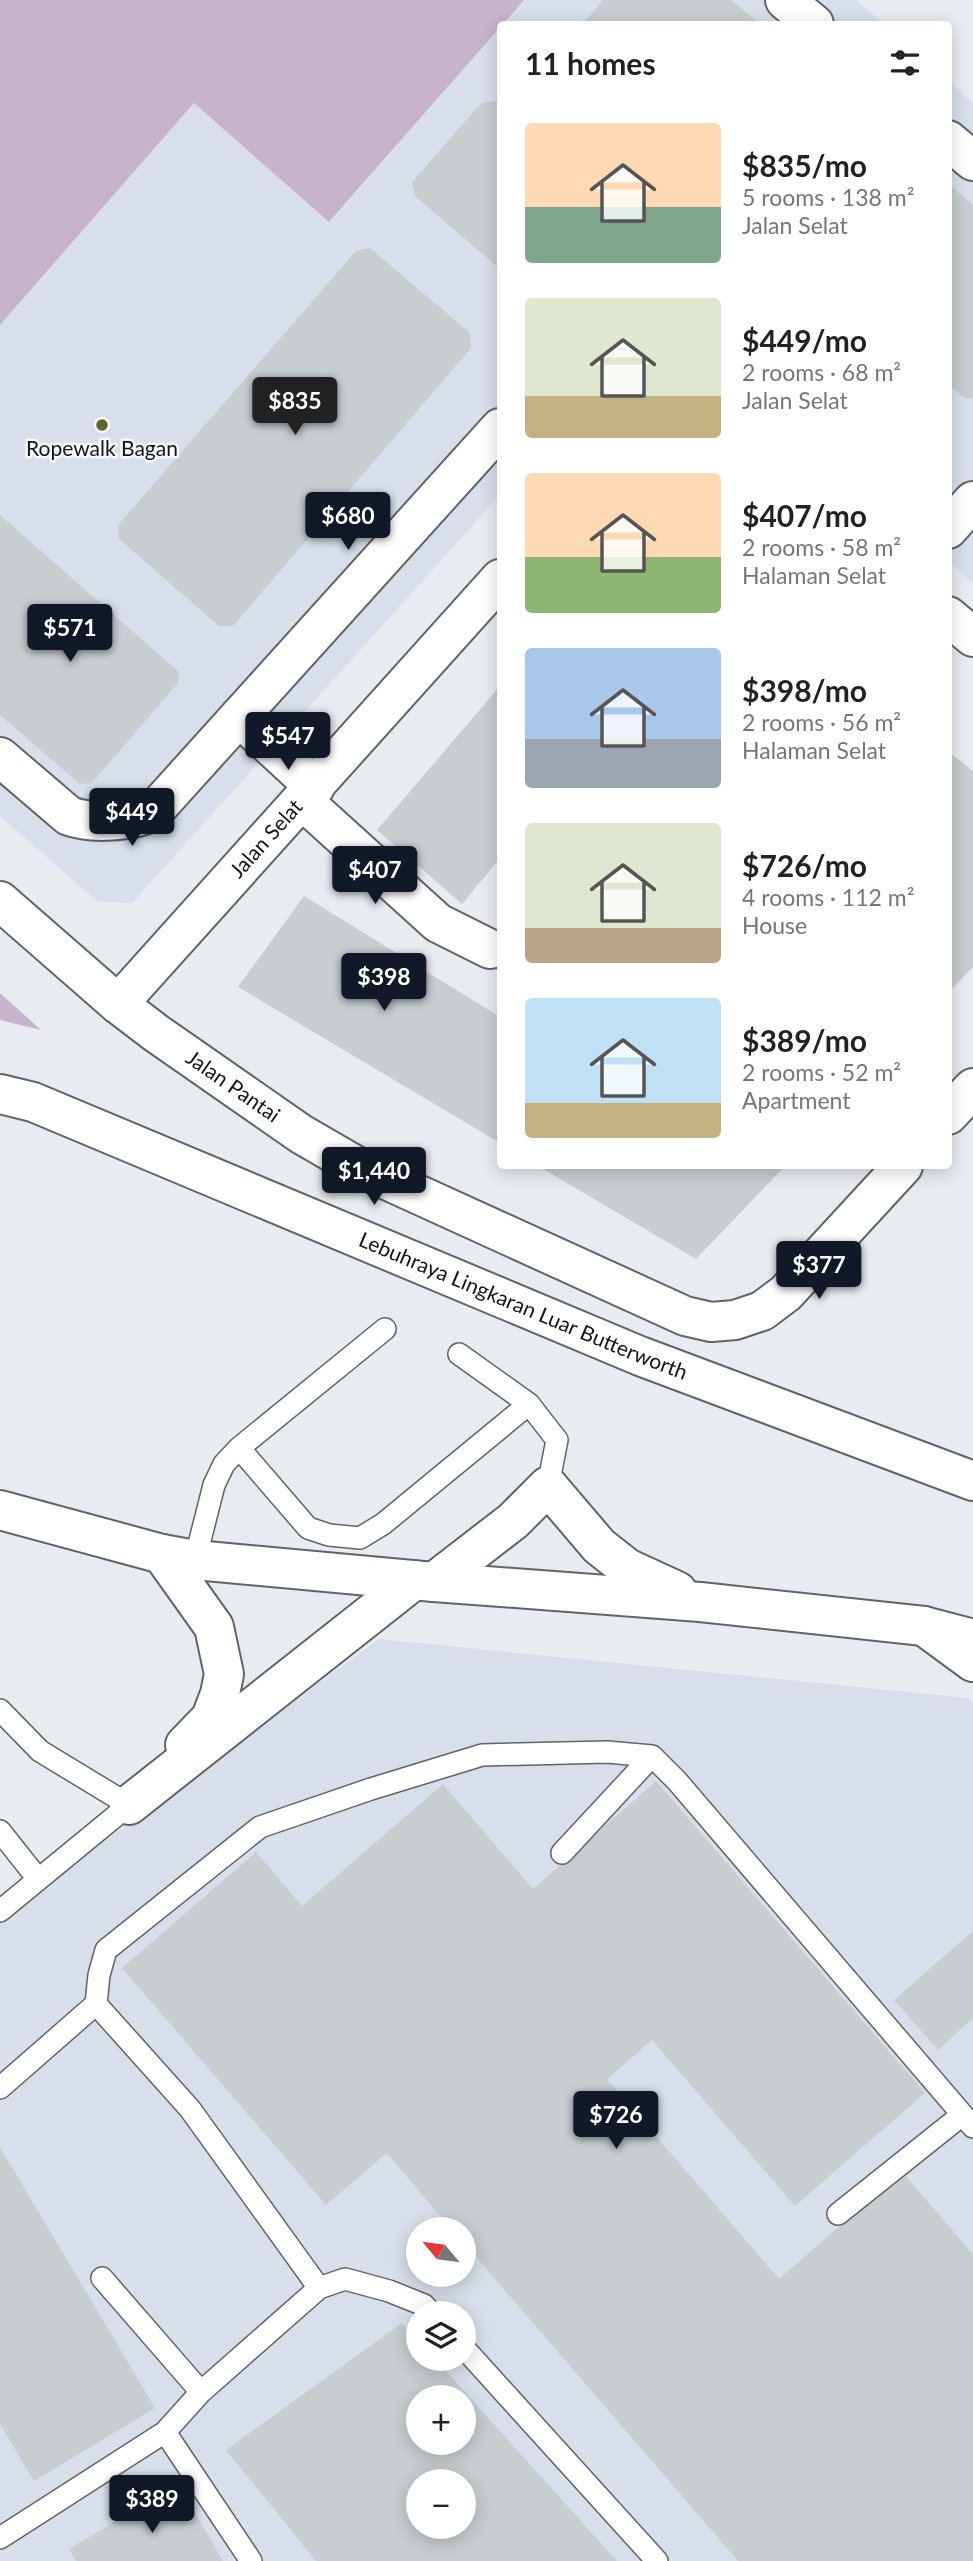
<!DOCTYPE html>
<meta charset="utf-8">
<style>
:root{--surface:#fff;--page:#f6f6f6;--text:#222;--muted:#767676;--accent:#111827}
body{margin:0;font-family:Lato,sans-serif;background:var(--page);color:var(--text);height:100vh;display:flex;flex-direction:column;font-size:26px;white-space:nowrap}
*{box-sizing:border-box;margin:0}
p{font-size:23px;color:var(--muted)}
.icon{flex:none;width:38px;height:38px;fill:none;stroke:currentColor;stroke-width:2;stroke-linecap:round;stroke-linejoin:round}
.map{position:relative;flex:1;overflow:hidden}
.details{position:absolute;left:497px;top:21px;width:455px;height:1148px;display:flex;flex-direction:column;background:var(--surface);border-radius:7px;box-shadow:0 4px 18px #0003}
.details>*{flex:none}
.needle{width:46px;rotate:299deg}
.buttons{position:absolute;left:406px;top:2217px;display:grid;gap:14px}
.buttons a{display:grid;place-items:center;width:70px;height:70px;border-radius:50%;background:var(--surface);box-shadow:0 4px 18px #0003;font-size:35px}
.price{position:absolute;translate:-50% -60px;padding:0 16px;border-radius:7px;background:var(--accent);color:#fff;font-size:23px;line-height:46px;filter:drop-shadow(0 2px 4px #0008)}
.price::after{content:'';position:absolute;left:50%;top:42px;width:21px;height:16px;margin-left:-10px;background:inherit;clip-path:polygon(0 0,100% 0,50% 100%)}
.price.current{background:#222;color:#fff}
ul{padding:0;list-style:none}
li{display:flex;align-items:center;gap:21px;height:175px;padding:0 28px}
li span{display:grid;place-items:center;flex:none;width:196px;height:140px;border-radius:7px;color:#555}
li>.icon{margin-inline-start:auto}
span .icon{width:84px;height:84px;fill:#fffc;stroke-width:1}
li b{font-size:30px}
h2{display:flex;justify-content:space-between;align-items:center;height:84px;padding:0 28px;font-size:30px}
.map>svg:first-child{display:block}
.built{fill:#d8dfea;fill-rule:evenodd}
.green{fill:#c7b4cc}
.building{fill:#c8cdd0;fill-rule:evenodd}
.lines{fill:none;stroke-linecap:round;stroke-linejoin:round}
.lane-casing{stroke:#616367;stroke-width:24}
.street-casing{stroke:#616367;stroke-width:42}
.highway-casing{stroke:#616367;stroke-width:42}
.lane{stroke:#fff;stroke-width:21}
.street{stroke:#fff;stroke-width:38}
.highway{stroke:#fff;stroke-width:38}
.poi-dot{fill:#63602d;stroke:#f6f9fd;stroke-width:2.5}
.labels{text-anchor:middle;stroke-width:5;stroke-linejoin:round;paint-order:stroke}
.poi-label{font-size:21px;fill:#141416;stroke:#f6f9fd}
.street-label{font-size:21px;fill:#141416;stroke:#f6f9fd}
</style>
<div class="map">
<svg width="973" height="2561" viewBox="0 0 973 2561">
<rect width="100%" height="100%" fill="#e8ebf0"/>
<!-- built -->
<path class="built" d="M524 0H856L884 24H502Z
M500 27V495L132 903 98 902 0 816V325L194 103 330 222Z
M948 81 973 103V583L949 562Z
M379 1639 969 1698 973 1703V2561H0V1918ZM418 2230H464V2275H418ZM418 2314H464V2359H418ZM418 2398H464V2443H418ZM418 2482H464V2527H418Z"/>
<!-- green -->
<path class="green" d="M0 0H524L329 222 194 103 0 325Z
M0 993 41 1030 0 1020Z"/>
<!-- building -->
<path class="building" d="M603 0H731L760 24H583Z
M496 101 500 105V269L415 196 412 182 481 103Z
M948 184 973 205V398L966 399 948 385Z
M370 248 470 333 471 348 233 626H219L119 539 118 525 356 251Z
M0 515 179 672 178 683 92 783 80 784 0 715Z
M500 686V858L462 904 377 830Z
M948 751 973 771V967L948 993Z
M304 896 500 1017V1143L238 987Z
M538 1166H785L696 1259Z
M656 1781 925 2093 795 2206 652 2040 607 2079 779 2279 902 2172 973 2254V2561H738L464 2243V2230H452L387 2153 326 2205 122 1968 256 1852 302 1906 443 1784 533 1889Z
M973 1931V2018L938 2050 894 2000Z
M0 2147 155 2408 34 2481 0 2424Z
M402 2323 418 2340V2359H435L617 2561H316L226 2450ZM418 2398H464V2443H418ZM418 2482H464V2527H418Z
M178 2484 223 2561H76L69 2549Z"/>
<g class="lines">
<defs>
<path id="lane" d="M459 1354 529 1404 557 1440 548 1486
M239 1448 308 1528 329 1535 360 1538 383 1524 529 1404
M195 1560 214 1485 224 1464 239 1448 385 1329
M0 1710 40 1751 129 1805 0 1911
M0 1831 38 1879
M562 1853 652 1756
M0 2088 96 2004
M838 2214 962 2115
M102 2278 201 2392
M319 2288 190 2109 96 2004 99 1975 106 1950 260 1827 371 1789 482 1755 607 1752 652 1756 677 1781 973 2127
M464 2348 657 2561
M165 2432 251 2561
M0 2538 165 2432 201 2392 319 2288 345 2279 389 2291 424 2305 432 2314"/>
<g id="street">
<path d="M785 0 814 24"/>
<path d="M948 140 973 161"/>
<path d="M948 529 973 501"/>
<path d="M948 616 973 637"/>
<path d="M239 717 315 787"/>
<path d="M0 757 69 816C91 824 133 822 154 811L500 428"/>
<path d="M302 800 438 923 490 949"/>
<path id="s1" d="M0 901 118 1004 156 1033 301 1134 358 1167 685 1316 711 1322 735 1320 762 1311 786 1293 903 1166"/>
<path id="s2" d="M118 1004 500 579"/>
<path d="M948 1115 973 1088"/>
<path d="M924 1626 973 1662"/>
</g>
<g id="highway">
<path id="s3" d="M0 1094 33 1102 640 1356 973 1481"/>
<path d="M0 1510 162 1554 195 1560 434 1582 700 1602 924 1626 973 1639"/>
<path d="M162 1554 214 1627 224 1674 220 1694 211 1718 185 1745"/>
<path d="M434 1582 513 1521 548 1486 599 1546 627 1568 677 1591"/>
<path d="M129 1805 414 1580"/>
</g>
</defs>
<!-- lane casing -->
<use href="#lane" class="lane-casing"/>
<!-- street casing -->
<use href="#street" class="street-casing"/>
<!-- highway casing -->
<use href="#highway" class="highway-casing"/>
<!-- lane -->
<use href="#lane" class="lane"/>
<!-- street -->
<use href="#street" class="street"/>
<!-- highway -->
<use href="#highway" class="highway"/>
</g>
<!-- markers -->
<circle class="poi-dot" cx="102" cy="425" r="7"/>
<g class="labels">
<!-- poi labels -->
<g class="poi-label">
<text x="102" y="456">Ropewalk Bagan</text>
</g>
<!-- street labels -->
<g class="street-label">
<text dy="7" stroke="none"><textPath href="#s2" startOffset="222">Jalan Selat</textPath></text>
<text dy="7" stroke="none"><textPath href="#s1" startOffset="298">Jalan Pantai</textPath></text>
<text dy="7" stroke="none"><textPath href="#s3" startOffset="565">Lebuhraya Lingkaran Luar Butterworth</textPath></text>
</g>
</g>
</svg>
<div class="buttons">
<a><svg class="needle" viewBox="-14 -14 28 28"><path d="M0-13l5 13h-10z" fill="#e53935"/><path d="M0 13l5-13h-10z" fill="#767676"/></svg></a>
<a><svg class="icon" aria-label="layers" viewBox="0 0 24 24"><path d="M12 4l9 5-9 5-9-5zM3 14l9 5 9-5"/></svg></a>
<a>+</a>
<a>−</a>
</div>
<b class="price current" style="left:295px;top:437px">$835</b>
<b class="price" style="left:348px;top:552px">$680</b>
<b class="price" style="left:70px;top:664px">$571</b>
<b class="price" style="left:288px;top:772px">$547</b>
<b class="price" style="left:132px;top:848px">$449</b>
<b class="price" style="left:375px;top:906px">$407</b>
<b class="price" style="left:384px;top:1013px">$398</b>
<b class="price" style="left:374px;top:1207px">$1,440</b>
<b class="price" style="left:819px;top:1301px">$377</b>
<b class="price" style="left:616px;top:2151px">$726</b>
<b class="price" style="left:152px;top:2535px">$389</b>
<section class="details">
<h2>11 homes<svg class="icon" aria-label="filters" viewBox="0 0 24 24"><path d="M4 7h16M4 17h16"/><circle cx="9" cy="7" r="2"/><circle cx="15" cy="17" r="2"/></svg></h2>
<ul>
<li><span style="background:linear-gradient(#ffd9b3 60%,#7fa58c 0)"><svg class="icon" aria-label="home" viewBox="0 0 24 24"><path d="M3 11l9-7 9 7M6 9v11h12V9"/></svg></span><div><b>$835/mo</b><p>5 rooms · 138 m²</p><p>Jalan Selat</p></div></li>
<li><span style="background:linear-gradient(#dfe7d0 70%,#c2b280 0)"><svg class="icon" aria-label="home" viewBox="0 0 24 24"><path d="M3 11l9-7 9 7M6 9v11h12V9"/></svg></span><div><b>$449/mo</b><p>2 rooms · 68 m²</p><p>Jalan Selat</p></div></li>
<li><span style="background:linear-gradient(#ffd9b3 60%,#8fb573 0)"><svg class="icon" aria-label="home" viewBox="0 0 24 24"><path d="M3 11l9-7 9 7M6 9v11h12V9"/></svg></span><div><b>$407/mo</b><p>2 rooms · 58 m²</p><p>Halaman Selat</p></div></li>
<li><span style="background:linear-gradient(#a9c7e8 65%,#9aa5b1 0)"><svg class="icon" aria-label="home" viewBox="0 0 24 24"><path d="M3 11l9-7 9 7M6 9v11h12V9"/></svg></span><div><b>$398/mo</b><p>2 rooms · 56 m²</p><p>Halaman Selat</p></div></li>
<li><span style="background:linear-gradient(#dfe7d0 75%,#b9a48a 0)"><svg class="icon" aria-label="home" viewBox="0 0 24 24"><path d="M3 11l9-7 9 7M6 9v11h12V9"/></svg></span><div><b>$726/mo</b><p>4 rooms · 112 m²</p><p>House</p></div></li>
<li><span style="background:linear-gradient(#bfe0f5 75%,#c2b280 0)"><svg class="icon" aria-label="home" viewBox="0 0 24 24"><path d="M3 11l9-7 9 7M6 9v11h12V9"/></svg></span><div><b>$389/mo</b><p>2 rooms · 52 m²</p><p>Apartment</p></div></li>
</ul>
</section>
</div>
